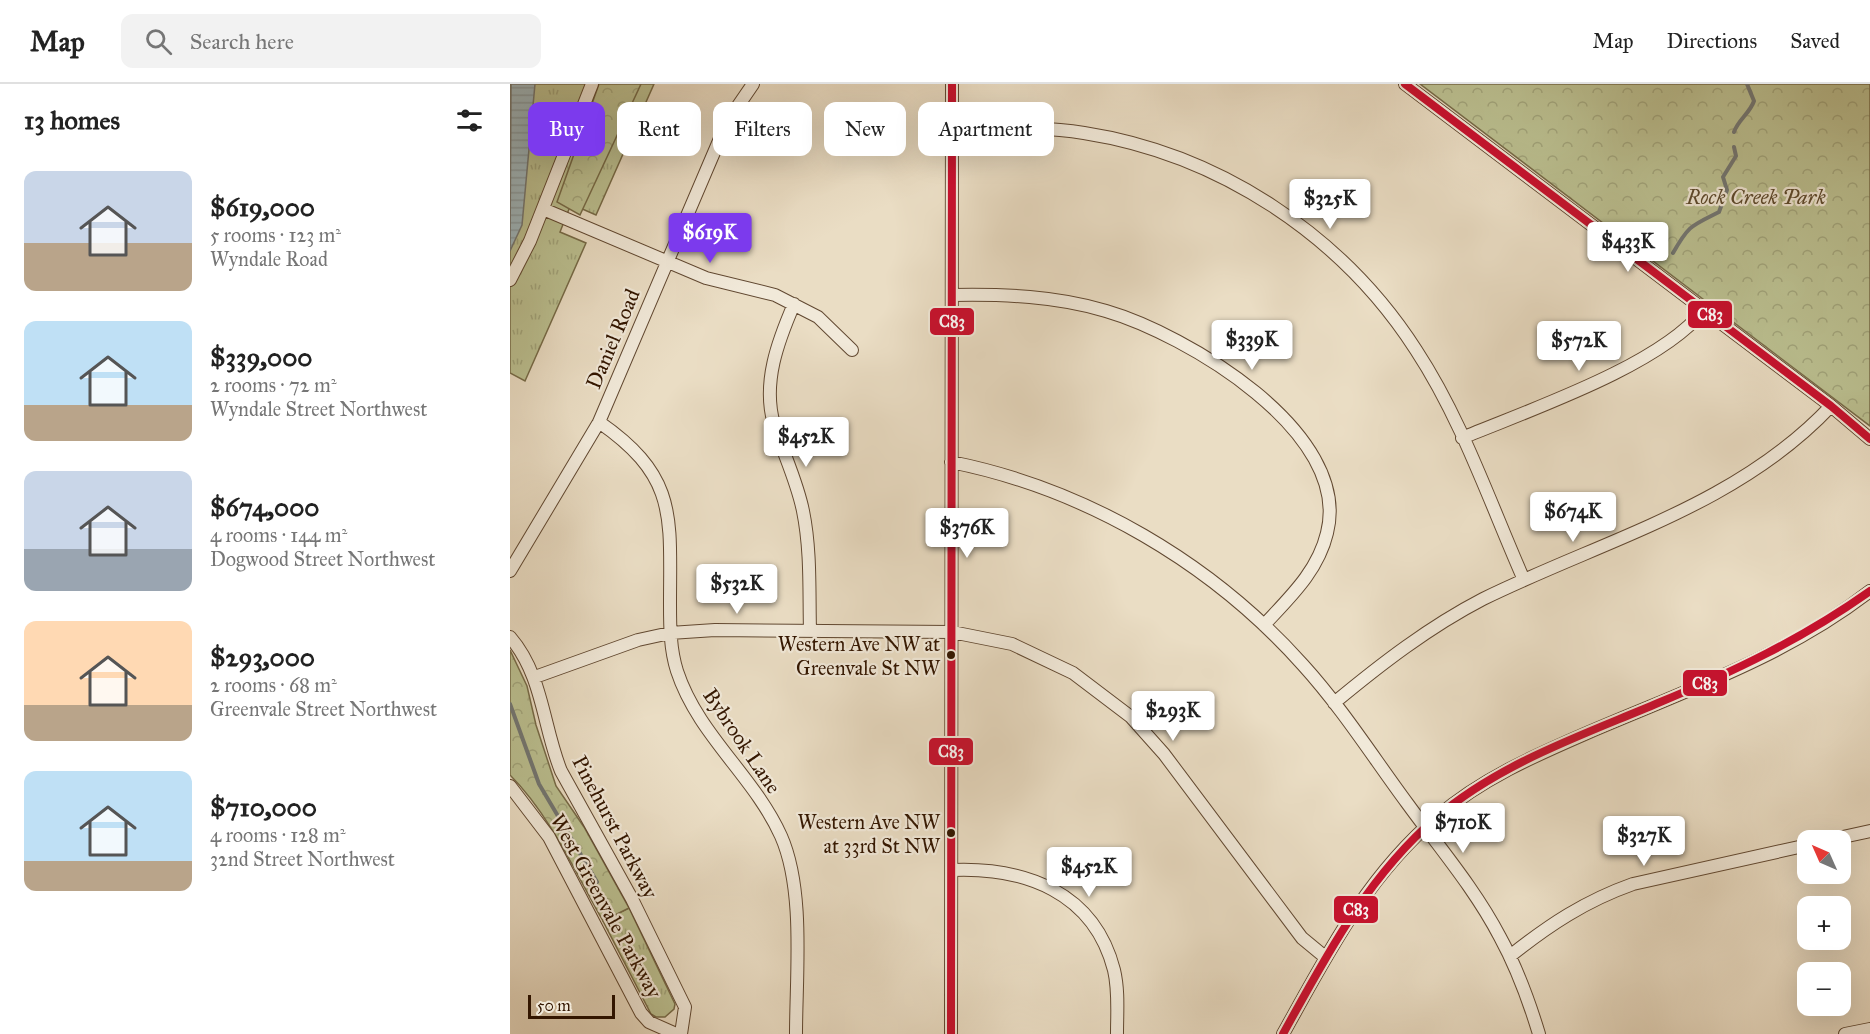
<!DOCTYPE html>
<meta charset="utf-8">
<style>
:root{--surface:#fff;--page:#f2f2f2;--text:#222;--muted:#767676;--line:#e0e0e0;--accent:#7c3aed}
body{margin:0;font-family:"IM FELL Great Primer",serif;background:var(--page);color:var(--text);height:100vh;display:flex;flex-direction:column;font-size:22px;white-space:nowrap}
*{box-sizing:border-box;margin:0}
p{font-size:20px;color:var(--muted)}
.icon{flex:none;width:33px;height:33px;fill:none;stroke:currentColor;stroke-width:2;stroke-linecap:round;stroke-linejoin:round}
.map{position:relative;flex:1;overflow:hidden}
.details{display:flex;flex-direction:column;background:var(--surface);width:510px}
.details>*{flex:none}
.hud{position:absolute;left:18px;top:18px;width:570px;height:54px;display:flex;gap:12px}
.needle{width:39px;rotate:315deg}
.buttons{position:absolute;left:1287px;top:746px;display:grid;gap:12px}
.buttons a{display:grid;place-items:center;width:54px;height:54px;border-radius:12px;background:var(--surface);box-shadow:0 6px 24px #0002;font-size:30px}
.scale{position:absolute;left:18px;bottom:15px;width:87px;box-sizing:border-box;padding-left:6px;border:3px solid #331600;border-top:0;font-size:16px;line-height:21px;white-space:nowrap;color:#331600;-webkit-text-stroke:4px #f1e9d9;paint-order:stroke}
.price{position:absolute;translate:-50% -51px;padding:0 14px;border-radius:6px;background:#fff;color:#222;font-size:20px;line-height:39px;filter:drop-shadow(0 2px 3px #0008)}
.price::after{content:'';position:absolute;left:50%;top:36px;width:18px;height:14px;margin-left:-9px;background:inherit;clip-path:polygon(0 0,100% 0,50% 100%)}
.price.on{background:var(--accent);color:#fff}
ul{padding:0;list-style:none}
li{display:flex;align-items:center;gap:18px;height:150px;padding:0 24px}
li span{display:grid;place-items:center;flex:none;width:168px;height:120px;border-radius:12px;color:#555}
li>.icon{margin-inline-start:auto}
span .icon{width:72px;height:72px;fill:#fffc;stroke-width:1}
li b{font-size:26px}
h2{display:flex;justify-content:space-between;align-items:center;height:72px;padding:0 24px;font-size:26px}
.pill{padding:0 21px;border-radius:12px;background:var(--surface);box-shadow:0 6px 24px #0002;font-size:21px;line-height:54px}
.pill.on{background:var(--accent);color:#fff}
header{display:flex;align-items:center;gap:36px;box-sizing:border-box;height:84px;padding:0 30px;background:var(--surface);border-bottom:2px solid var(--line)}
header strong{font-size:28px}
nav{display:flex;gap:33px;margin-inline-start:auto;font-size:21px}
.search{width:420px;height:54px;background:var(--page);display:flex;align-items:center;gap:15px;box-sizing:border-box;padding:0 21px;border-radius:12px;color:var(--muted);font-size:22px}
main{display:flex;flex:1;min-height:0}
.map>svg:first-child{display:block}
.grass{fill:url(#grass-tufts);stroke:#776b48;stroke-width:1.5}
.forest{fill:url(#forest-crowns);stroke:#776b48;stroke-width:1.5}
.water{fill:url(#water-rules);stroke:#737773;stroke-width:1.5}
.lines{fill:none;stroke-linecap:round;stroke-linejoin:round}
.stream{stroke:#737773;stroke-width:4}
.minor-casing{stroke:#614831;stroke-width:14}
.minor{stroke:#f1e9d9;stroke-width:12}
.bus-1-casing{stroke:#f1e9d9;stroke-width:12}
.bus-1{stroke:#c8102e;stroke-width:8}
.bus-dot{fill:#331600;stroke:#f1e9d9;stroke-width:2}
.labels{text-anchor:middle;stroke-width:4.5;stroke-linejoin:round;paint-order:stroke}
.bus-label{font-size:20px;fill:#331600;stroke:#f1e9d9;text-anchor:end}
.park-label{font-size:21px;font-style:italic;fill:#5c492c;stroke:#f1e9d9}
.street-label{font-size:21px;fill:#331600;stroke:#f1e9d9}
.line-badge{stroke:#f1e9d9;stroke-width:2}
.badge-label{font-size:16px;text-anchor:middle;font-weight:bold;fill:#fff}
</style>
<header>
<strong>Map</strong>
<div class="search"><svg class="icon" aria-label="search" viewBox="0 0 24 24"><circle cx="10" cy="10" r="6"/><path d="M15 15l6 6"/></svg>Search here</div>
<nav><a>Map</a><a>Directions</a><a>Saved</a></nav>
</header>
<main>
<section class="details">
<h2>13 homes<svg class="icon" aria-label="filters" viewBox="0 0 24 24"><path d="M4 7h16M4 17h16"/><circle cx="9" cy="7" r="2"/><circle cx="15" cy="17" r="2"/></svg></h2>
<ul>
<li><span style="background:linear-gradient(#c9d6e8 60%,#b9a48a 0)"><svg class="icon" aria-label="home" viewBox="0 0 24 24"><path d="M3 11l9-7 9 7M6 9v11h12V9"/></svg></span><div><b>$619,000</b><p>5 rooms · 123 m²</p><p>Wyndale Road</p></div></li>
<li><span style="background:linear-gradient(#bfe0f5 70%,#b9a48a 0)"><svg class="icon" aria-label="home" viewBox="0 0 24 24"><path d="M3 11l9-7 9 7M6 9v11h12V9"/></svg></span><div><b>$339,000</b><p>2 rooms · 72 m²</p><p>Wyndale Street Northwest</p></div></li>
<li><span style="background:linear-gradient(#c9d6e8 65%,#9aa5b1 0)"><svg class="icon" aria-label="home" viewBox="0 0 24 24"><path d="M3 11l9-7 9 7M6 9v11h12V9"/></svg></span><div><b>$674,000</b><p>4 rooms · 144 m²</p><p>Dogwood Street Northwest</p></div></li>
<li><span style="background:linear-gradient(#ffd9b3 70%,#b9a48a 0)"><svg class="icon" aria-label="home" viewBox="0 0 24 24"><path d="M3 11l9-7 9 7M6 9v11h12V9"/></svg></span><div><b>$293,000</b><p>2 rooms · 68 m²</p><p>Greenvale Street Northwest</p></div></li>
<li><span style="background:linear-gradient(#bfe0f5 75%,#b9a48a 0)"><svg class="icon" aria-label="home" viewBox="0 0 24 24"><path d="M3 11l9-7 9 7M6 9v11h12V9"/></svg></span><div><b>$710,000</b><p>4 rooms · 128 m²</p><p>32nd Street Northwest</p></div></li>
</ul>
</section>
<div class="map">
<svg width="1360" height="950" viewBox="0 0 1360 950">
<defs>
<pattern id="grass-tufts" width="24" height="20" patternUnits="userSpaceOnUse" patternTransform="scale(1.5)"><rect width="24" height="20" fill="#bbc091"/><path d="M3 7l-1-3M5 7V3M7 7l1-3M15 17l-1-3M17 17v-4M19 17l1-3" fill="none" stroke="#a1a47b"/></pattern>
<pattern id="forest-crowns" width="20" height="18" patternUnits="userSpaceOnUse" patternTransform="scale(1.5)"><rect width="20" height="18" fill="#bbc091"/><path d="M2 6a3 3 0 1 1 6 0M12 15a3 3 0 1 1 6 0" fill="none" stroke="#a1a47b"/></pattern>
<pattern id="water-rules" width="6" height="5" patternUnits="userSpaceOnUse" patternTransform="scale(1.5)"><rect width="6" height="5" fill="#9eb8c0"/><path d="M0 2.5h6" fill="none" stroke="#899da3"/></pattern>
</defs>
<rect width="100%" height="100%" fill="#eaddc4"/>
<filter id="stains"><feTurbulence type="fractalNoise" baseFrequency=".00333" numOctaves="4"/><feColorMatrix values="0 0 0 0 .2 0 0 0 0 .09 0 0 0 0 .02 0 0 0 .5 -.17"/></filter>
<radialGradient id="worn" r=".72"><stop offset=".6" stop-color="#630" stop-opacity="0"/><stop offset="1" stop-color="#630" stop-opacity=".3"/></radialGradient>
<!-- grass -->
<path class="grass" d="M0 0H144L86 131 61 120 50 148 76 159 15 297 0 289Z
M119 824 165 920 164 925 155 933H146L141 930 93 837Z"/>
<!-- forest -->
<path class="forest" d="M89 0H131L70 131 47 118Z
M910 0H1360V342Z
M0 566 17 602 26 641 46 702 74 743 119 824 93 837C65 788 40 731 0 691Z"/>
<!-- water -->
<path class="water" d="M1 0H25L12 141 0 167Z"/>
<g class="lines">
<!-- stream -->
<path class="stream" d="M1224 48C1228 36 1240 29 1244 17L1237 0
M1163 169C1179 141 1181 142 1209 128L1217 106 1213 93 1226 72 1224 63
M0 620 29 700 87 798"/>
<defs>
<path id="minor" d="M895 0 1321 322 1360 355
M442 45C486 45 530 42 574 49 709 70 832 151 906 266 952 336 980 419 1014 496
M33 125 196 194 265 211 308 233 342 266
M0 196 20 157 82 0
M442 211C493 210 547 212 596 227 675 250 843 348 817 449 808 487 780 513 754 541
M284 220C268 257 252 299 264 340 273 369 287 397 293 427 301 466 299 507 300 547
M89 338C168 393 160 432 160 520 160 542 160 565 167 587 188 651 244 692 271 752 295 806 286 891 286 950
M952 354C1019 326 1149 282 1193 227
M441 378C576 405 702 479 793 581 832 624 863 673 897 719 929 763 965 805 990 853 1007 884 1019 917 1029 950
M0 487 89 338 217 38 243 0
M0 553C33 591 33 643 51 687L122 815 175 923 171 950
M25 593 128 556 160 549 205 546 442 548 502 560 563 589 621 633 654 670 792 854 815 873
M824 619C871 580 919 543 973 515 1093 456 1227 422 1321 322
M0 702 39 753 131 929 139 938 166 950
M1319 756 1360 747
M442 786C515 783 584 808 604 886 609 907 607 929 607 950
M1000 872C1039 841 1075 817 1123 800L1298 761
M441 950 442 0
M773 950C817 871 856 793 927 733 971 695 1024 672 1077 649 1172 608 1277 572 1360 507
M1335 950 1360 945"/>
</defs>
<!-- minor casing -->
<use href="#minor" class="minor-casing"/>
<!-- minor -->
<use href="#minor" class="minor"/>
<defs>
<path id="bus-1" d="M895 0 1321 322 1360 355
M441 950 442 0
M773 950C816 872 858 792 927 733 990 679 1073 651 1148 619 1223 588 1294 554 1360 507"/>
</defs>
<!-- bus-1 casing -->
<use href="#bus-1" class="bus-1-casing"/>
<!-- bus-1 -->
<use href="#bus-1" class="bus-1"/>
</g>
<!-- markers -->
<g class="bus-dot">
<circle cx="441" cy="571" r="5"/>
<circle cx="441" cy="749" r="5"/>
</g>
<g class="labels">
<!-- bus labels -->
<g class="bus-label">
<text x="430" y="567">Western Ave NW at<tspan x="430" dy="24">Greenvale St NW</tspan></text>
<text x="430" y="745">Western Ave NW<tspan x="430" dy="24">at 33rd St NW</tspan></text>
</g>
<!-- park labels -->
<g class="park-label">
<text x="1246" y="120">Rock Creek Park</text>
</g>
<!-- street labels -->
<g class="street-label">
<text transform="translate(103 255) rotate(-67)" y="7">Daniel Road</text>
<text transform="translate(232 657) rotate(56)" y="7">Bybrook Lane</text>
<text transform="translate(105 743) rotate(62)" y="7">Pinehurst Parkway</text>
<text transform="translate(96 822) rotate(61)" y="7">West Greenvale Parkway</text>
</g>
</g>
<g class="line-badge">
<rect x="1177" y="216" width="46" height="29" rx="6" fill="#c8102e"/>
<rect x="419" y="223" width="46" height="29" rx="6" fill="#c8102e"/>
<rect x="1172" y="585" width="46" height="28" rx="6" fill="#c8102e"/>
<rect x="418" y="653" width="46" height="29" rx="6" fill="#c8102e"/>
<rect x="823" y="811" width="46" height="29" rx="6" fill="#c8102e"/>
</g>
<g class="badge-label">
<text x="1200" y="236">C83</text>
<text x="442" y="243">C83</text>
<text x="1195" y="605">C83</text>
<text x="441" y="673">C83</text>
<text x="846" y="831">C83</text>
</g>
<rect width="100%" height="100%" filter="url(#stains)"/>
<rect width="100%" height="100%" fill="url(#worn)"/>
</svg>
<div class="buttons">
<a><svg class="needle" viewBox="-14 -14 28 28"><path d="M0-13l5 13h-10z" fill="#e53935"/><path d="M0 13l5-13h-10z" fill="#767676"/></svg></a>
<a>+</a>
<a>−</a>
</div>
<div class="scale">50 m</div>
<b class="price" style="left:820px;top:146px">$325K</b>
<b class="price on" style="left:200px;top:180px">$619K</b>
<b class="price" style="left:1118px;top:189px">$433K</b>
<b class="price" style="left:742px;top:287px">$339K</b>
<b class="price" style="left:1069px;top:288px">$572K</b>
<b class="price" style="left:296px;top:384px">$452K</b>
<b class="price" style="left:1063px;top:459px">$674K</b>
<b class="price" style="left:457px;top:475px">$376K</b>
<b class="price" style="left:227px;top:531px">$532K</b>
<b class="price" style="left:663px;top:658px">$293K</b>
<b class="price" style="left:953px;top:770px">$710K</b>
<b class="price" style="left:1134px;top:783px">$327K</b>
<b class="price" style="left:579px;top:814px">$452K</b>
<div class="hud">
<a class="pill on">Buy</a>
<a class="pill">Rent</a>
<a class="pill">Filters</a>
<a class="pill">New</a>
<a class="pill">Apartment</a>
</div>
</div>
</main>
